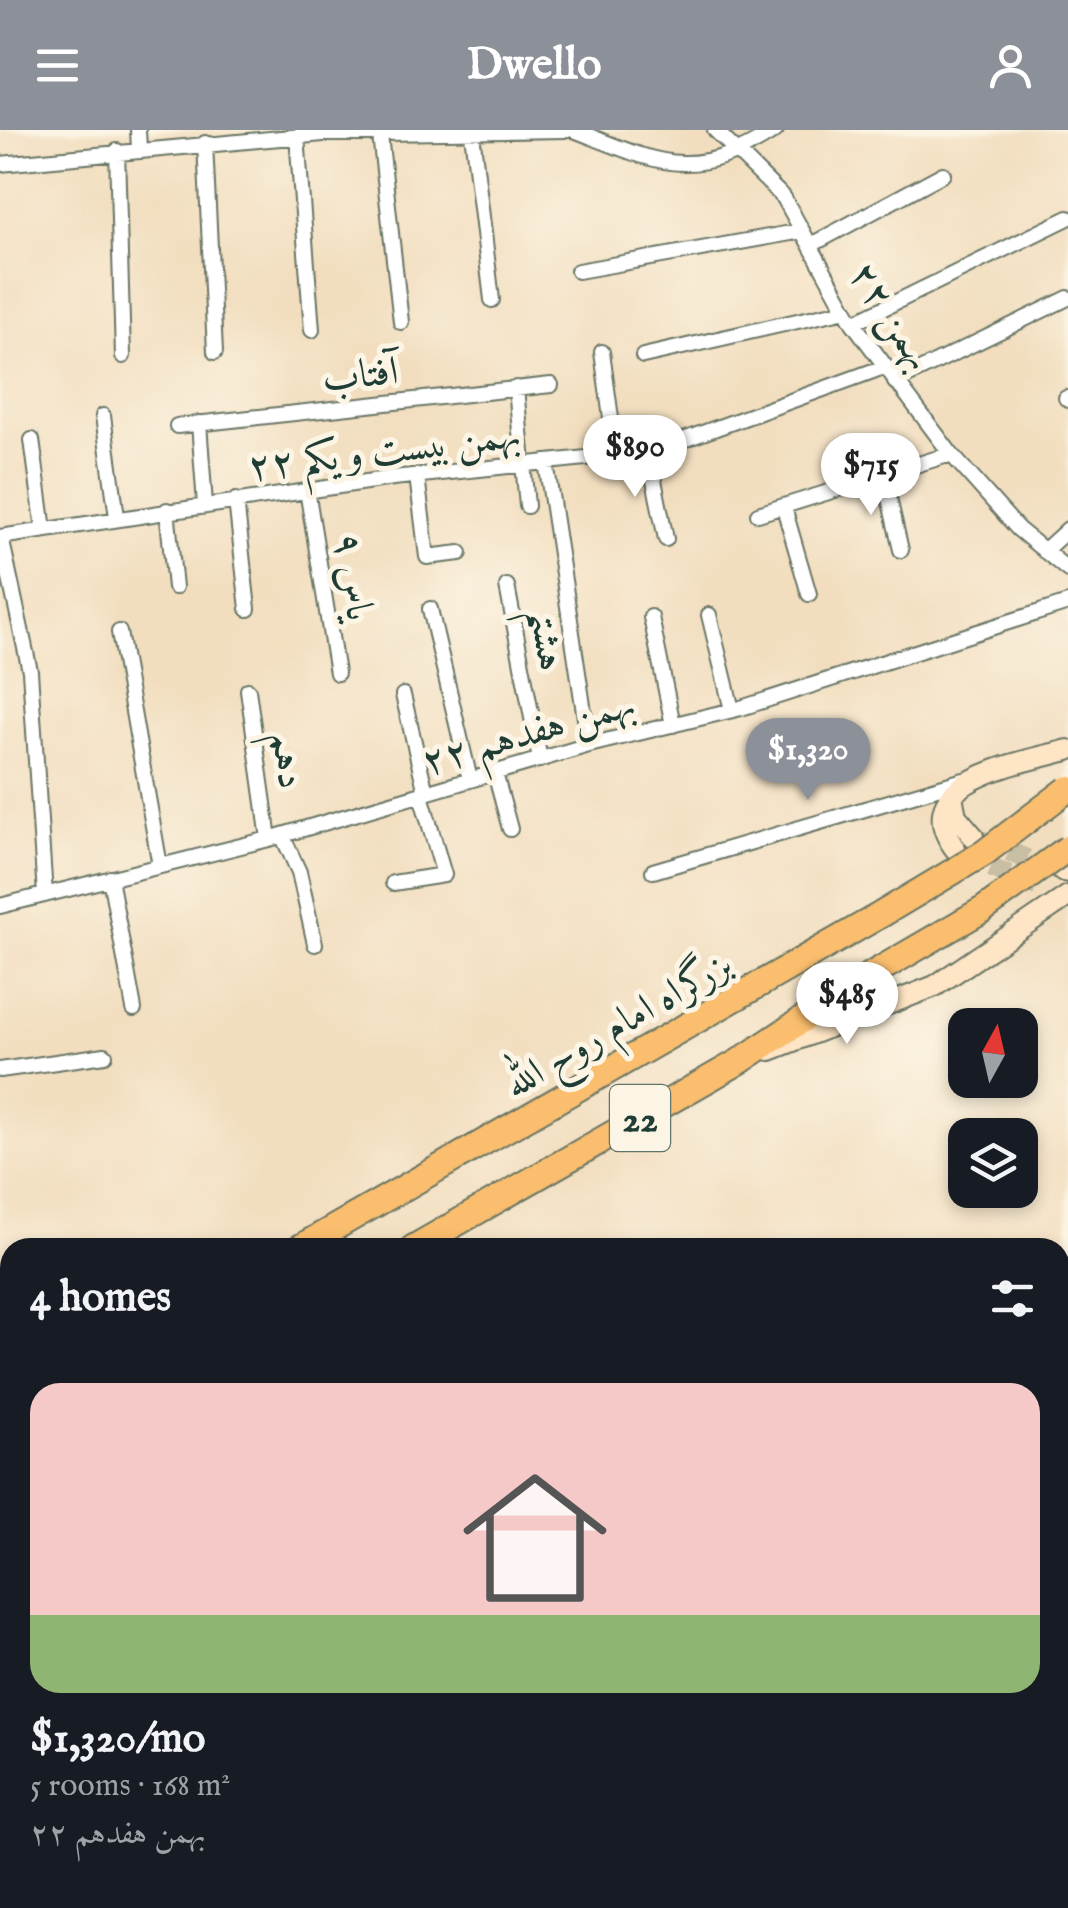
<!DOCTYPE html>
<meta charset="utf-8">
<style>
:root{--surface:#171b24;--page:#242831;--text:#f1f3f6;--muted:#9ea1a6;--accent:#8c9099}
body{margin:0;font-family:"IM FELL English",Amiri,serif;background:var(--page);color:var(--text);height:100vh;display:flex;flex-direction:column;font-size:38px;white-space:nowrap}
*{box-sizing:border-box;margin:0}
p{font-size:32px;color:var(--muted)}
.icon{flex:none;width:55px;height:55px;fill:none;stroke:currentColor;stroke-width:2;stroke-linecap:round;stroke-linejoin:round}
.map{position:relative;flex:1;overflow:hidden}
.sheet{position:absolute;left:0px;top:1108px;width:1070px;height:672px;display:flex;flex-direction:column;background:var(--surface);border-radius:30px 30px 0 0;box-shadow:0 5px 15px #0003}
.sheet>*{flex:none}
.needle{width:65px;rotate:8deg}
.buttons{position:absolute;left:948px;top:878px;display:grid;gap:20px}
.buttons a{display:grid;place-items:center;width:90px;height:90px;border-radius:20px;background:var(--surface);box-shadow:0 5px 15px #0003;font-size:50px}
.price{position:absolute;translate:-50% -85px;padding:0 22px;border-radius:35px;background:#fff;color:#222;font-size:32px;line-height:65px;filter:drop-shadow(0 2px 5px #0008)}
.price::after{content:'';position:absolute;left:50%;top:60px;width:30px;height:22px;margin-left:-15px;background:inherit;clip-path:polygon(0 0,100% 0,50% 100%)}
.price.current{background:var(--accent);color:#fff}
ul{padding:0;list-style:none}
li{display:grid;align-content:center;gap:20px;height:530px;padding:0 30px}
li span{display:grid;place-items:center;height:310px;border-radius:30px;color:#555}
li>.icon{margin-inline-start:auto}
span .icon{width:180px;height:180px;fill:#fffc;stroke-width:1}
li b{font-size:42px}
h2{display:flex;justify-content:space-between;align-items:center;height:120px;padding:0 30px;font-size:42px}
header{display:flex;justify-content:space-between;align-items:center;height:130px;padding:0 30px;background:var(--accent);color:#fff;font-size:45px;font-weight:800}
.map>svg:first-child{display:block}
.lines{fill:none;stroke-linecap:round;stroke-linejoin:round}
.secondary-tunnel{stroke:#c8bea3;stroke-width:20;stroke-dasharray:20 10;stroke-linecap:butt}
.street-casing{stroke:#697565;stroke-width:18}
.secondary-casing{stroke:#697565;stroke-width:24}
.highway-casing{stroke:#697565;stroke-width:29}
.street{stroke:#fff;stroke-width:14}
.secondary{stroke:#fde5c5;stroke-width:20}
.highway{stroke:#fabe6e;stroke-width:25}
.highway-bridge-casing{stroke:#697565;stroke-width:29;stroke-linecap:butt}
.highway-bridge{stroke:#fabe6e;stroke-width:25}
.labels{text-anchor:middle;stroke-width:10;stroke-linejoin:round;paint-order:stroke}
.shield{fill:#fcf5e5;stroke:#617469;stroke-width:2.5}
.shield-label{font-size:38px;font-weight:bold;fill:#1f3d34}
.street-label{font-size:40px;fill:#1f3d34;stroke:#fcf5e5}
</style>
<header><svg class="icon" aria-label="menu" viewBox="0 0 24 24"><path d="M4 6h16M4 12h16M4 18h16"/></svg>Dwello<svg class="icon" aria-label="person" viewBox="0 0 24 24"><circle cx="12" cy="8" r="4"/><path d="M4 21q1-7 8-7t8 7"/></svg></header>
<div class="map">
<svg width="1068" height="1778" viewBox="0 0 1068 1778">
<rect width="100%" height="100%" fill="#fcf5e5"/>
<filter id="ink" filterUnits="userSpaceOnUse"><feTurbulence type="fractalNoise" baseFrequency=".01" numOctaves="2"/><feDisplacementMap in="SourceGraphic" scale="20" xChannelSelector="R" yChannelSelector="G"/><feConvolveMatrix kernelMatrix="1 2 1 2 8 2 1 2 1" color-interpolation-filters="sRGB"/></filter>
<filter id="wash" filterUnits="userSpaceOnUse"><feTurbulence type="fractalNoise" baseFrequency=".0048" numOctaves="4" result="noise"/><feDisplacementMap in="SourceGraphic" scale="40" xChannelSelector="R" yChannelSelector="G"/><feGaussianBlur stdDeviation="2.25" result="paint"/><feColorMatrix in="noise" values="0 0 0 0 0 0 0 0 0 0 0 0 0 0 0 0 0 1.4 0 .05"/><feComposite in="paint" operator="in"/></filter>
<g filter="url(#wash)">
<rect width="100%" height="100%" fill="#f2debf"/>
</g>
<g filter="url(#ink)">
<g class="lines">
<!-- secondary-tunnel -->
<path class="secondary-tunnel" d="M981 710 1051 739
M963 726 1044 759"/>
<defs>
<path id="street" d="M138 0 139 19
M574 0C659 33 692 54 776 0
M715 0 784 68 853 193 951 324 1018 399 1068 440
M472 3 492 170
M380 5 401 192
M297 6 312 200
M205 13 215 222
M117 21 123 226
M0 34 323 4 565 0
M811 115 943 44
M578 141 802 101
M853 193 1068 88
M602 222 616 325
M643 226 846 180
M895 252 1068 168
M516 258 527 376
M1066 268 1068 270
M103 286 117 387
M199 293 205 375
M177 296 551 255
M32 310 44 400
M648 321 666 409
M546 332 589 615
M417 346 427 427 460 423
M884 346 901 420
M307 360 337 543
M236 370 248 479
M784 378 809 464
M167 380 175 457
M758 384 951 324
M0 407 393 348 653 321 884 237
M1 407 30 541 45 765
M1044 421 1068 399
M507 456 540 630
M430 479 470 650
M709 485 732 580
M651 487 673 595
M119 502 160 736
M248 560 269 709
M403 565 426 663
M495 643 510 699
M282 705 299 742 315 814
M653 741 964 650
M110 748 134 879
M393 753 444 745 421 665
M0 776 269 709 589 615 741 578 1068 473
M0 940 105 925
M0 1232 10 1251
M1060 1257H1068
M1060 1380 1068 1379
M1060 1446 1068 1455
M0 1489 10 1487
M0 1560 10 1558
M1060 1569 1068 1562
M0 1692 10 1690
M0 1761 10 1758
M228 1770 230 1778
M384 1770 385 1778
M555 1770 556 1778
M633 1770 637 1778
M792 1770 797 1778
M695 1778 709 1770"/>
<path id="secondary" d="M952 666 956 686 973 706
M956 720C902 650 1026 632 1068 620
M1063 741 1068 742
M770 920 935 856 1068 766"/>
<path id="highway" d="M299 1118 882 784
M413 1118 740 931 862 850
M0 1296 10 1290
M0 1335 10 1330"/>
</defs>
<!-- street casing -->
<use href="#street" class="street-casing"/>
<!-- secondary casing -->
<use href="#secondary" class="secondary-casing"/>
<!-- highway casing -->
<use href="#highway" class="highway-casing"/>
<!-- street -->
<use href="#street" class="street"/>
<!-- secondary -->
<use href="#secondary" class="secondary"/>
<!-- highway -->
<use href="#highway" class="highway"/>
<defs>
<path id="highway-bridge" d="M882 784 984 723 1068 659
M862 850 984 779 1068 718"/>
</defs>
<!-- highway-bridge casing -->
<use href="#highway-bridge" class="highway-bridge-casing"/>
<!-- highway-bridge -->
<use href="#highway-bridge" class="highway-bridge"/>
</g>
</g>
<g class="labels">
<!-- shield labels -->
<rect class="shield" x="610" y="955" width="60" height="66" rx="8"/>
<g class="shield-label">
<text x="640" y="1001">22</text>
</g>
<!-- street labels -->
<g class="street-label">
<text transform="translate(893 185) rotate(57)" y="14">۲۲ بهمن</text>
<text transform="translate(360 243) rotate(-6)" y="14">آفتاب</text>
<text transform="translate(384 319) rotate(-7)" y="14">۲۲ بهمن بیست و یکم</text>
<text transform="translate(355 446) rotate(81)" y="14">یاس ۹</text>
<text transform="translate(549 509) rotate(81)" y="14">هشتم</text>
<text transform="translate(528 601) rotate(-16)" y="14">۲۲ بهمن هفدهم</text>
<text transform="translate(290 630) rotate(82)" y="14">دهم</text>
<text transform="translate(617 893) rotate(-30)" y="14">بزرگراه امام روح الله</text>
</g>
</g>
</svg>
<div class="buttons">
<a><svg class="needle" viewBox="-14 -14 28 28"><path d="M0-13l5 13h-10z" fill="#e53935"/><path d="M0 13l5-13h-10z" fill="#9ea1a6"/></svg></a>
<a><svg class="icon" aria-label="layers" viewBox="0 0 24 24"><path d="M12 4l9 5-9 5-9-5zM3 14l9 5 9-5"/></svg></a>
</div>
<b class="price" style="left:635px;top:370px">$890</b>
<b class="price" style="left:871px;top:388px">$715</b>
<b class="price current" style="left:808px;top:673px">$1,320</b>
<b class="price" style="left:847px;top:917px">$485</b>
<section class="sheet">
<h2>4 homes<svg class="icon" aria-label="filters" viewBox="0 0 24 24"><path d="M4 7h16M4 17h16"/><circle cx="9" cy="7" r="2"/><circle cx="15" cy="17" r="2"/></svg></h2>
<ul>
<li><span style="background:linear-gradient(#f6c9c9 75%,#8fb573 0)"><svg class="icon" aria-label="home" viewBox="0 0 24 24"><path d="M3 11l9-7 9 7M6 9v11h12V9"/></svg></span><div><b>$1,320/mo</b><p>5 rooms · 168 m²</p><p>۲۲ بهمن هفدهم</p></div></li>
</ul>
</section>
</div>
